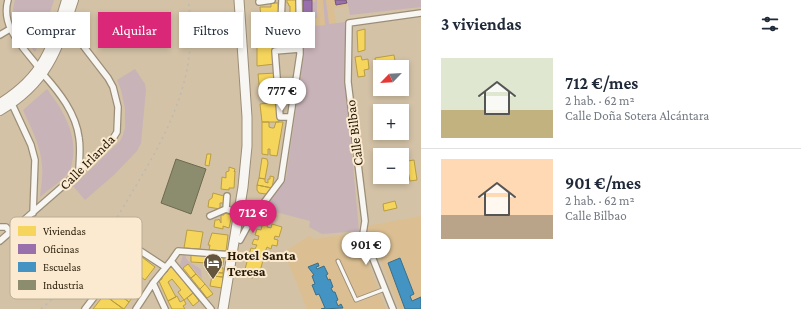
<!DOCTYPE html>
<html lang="es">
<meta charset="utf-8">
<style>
:root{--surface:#fff;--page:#f2f2f3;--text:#1f2937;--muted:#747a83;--line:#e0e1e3;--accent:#db2777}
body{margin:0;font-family:"Crimson Pro",serif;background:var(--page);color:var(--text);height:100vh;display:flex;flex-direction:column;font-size:15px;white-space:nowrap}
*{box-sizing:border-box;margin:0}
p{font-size:13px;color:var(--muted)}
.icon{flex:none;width:22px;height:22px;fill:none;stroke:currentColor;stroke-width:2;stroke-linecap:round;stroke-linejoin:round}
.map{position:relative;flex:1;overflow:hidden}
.details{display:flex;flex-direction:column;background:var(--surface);width:380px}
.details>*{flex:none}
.top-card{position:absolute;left:12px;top:12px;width:349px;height:36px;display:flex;gap:8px}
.needle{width:26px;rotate:245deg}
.fabs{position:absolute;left:373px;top:60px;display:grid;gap:8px}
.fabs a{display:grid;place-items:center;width:36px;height:36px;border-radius:0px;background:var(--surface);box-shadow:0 2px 6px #0003;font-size:20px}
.price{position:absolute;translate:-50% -34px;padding:0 9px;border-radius:14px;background:#fff;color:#222;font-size:13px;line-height:26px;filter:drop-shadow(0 1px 2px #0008)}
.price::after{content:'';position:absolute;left:50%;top:24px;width:12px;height:9px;margin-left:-6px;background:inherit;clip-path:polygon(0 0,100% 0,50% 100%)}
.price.selected{background:var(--accent);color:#fff}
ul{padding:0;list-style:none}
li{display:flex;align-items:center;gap:12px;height:100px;padding:0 20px}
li+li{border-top:1px solid var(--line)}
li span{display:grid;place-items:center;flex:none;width:112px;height:80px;border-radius:0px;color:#555}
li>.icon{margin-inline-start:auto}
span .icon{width:48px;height:48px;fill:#fffc;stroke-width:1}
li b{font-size:17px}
h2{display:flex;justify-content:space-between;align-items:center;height:48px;padding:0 20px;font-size:17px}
.pill{padding:0 14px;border-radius:0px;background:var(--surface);box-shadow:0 2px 6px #0003;font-size:14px;line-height:36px}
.pill.selected{background:var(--accent);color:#fff}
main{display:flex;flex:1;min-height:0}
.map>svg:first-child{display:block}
.built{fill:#dbbf92}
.green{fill:#c8b3b8}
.homes{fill:#f6d55c;stroke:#b89d42}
.offices{fill:#9970ab;stroke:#76567a}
.schools{fill:#4393c3;stroke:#3a6f8a}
.industry{fill:#8c8c6e;stroke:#6d6a4f}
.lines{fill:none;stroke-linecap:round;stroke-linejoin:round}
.service-casing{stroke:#9b8e78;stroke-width:5}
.minor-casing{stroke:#9b8e78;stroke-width:8}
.secondary-casing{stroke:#9b8e78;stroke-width:10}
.primary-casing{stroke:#9b8e78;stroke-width:11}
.service{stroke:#f8f6f2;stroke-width:3}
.minor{stroke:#f8f6f2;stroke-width:5.5}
.secondary{stroke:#f8f6f2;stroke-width:8}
.primary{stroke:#f8f6f2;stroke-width:9}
.rail{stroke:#beb9b1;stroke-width:1.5;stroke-dasharray:2 4;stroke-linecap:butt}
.labels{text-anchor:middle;stroke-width:4;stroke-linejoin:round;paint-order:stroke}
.street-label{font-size:14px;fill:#261a06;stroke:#fbead0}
.poi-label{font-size:14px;font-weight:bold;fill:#261a06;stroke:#fbead0;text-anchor:start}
.key{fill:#fbead0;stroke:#bbac93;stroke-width:1}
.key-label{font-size:11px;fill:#261a06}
</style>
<main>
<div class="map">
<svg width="421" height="309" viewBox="0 0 421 309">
<rect width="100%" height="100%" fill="#d3c2a6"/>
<!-- built -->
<path class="built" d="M303 0H347L348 6 334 8 336 25 303 27Z
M421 216V309H400L367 226Z
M343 235 360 243 386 309H307L284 252 309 236 314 239Z"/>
<!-- green -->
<path class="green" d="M15 0H54L43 34 35 52C22 35 8 23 15 0Z
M315 0H317V18H312V2H315Z
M323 0H326L329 24 346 22 345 77 359 231 322 234 309 227 310 221 264 209 286 178 304 54 303 27 325 25Z
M347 0H421V7L350 15Z
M135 69 145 84 146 90 141 143 137 151 114 175 85 200 73 186 120 141 123 135 125 128V109L121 90 117 80Z
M47 89C62 109 76 131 73 157 72 162 72 167 69 172 63 180 48 190 40 197 41 186 43 176 42 166 41 146 31 128 23 110Z
M183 255H185C187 264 196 264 201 270L202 279 189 264 183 268 180 265Z"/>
<!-- homes -->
<path class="homes" d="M287 0H297L296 45H290V39L289 40 288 36H287L286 32H290V22L288 23V20H287V16L290 14V6H289L288 3H287Z
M271 3H278L279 19 272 20 270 13H268V16L261 17 260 7H271Z
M273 25 274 42 268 43 267 38 265 39 266 42H264V47H257L256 30 263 29V34H265L266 26Z
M365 29V50L358 52 357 31Z
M274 46 275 64 257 66V47Z
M394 55 396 67H380V73H377L375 58Z
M361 56 362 60 368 59 369 69 364 70 365 76 358 77 355 57Z
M276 73 277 92 260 94 258 74Z
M278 102 279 122H262L260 104Z
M262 122H269V127L272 128H274L276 122H283L277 156 270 155V149H268V155L262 154Z
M207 154H211L209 166 205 165Z
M262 158 267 159 268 163 265 179 259 178Z
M414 160 417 180 410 181 408 171 402 172V162Z
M229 167 235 169 234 172 235 171 234 188H229V190L221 189 222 177 226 178V172L229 171Z
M270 176 274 177 272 188 257 185 259 178 265 179V182L268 183V179H270Z
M257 185 272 188 266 194 259 193 257 190Z
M213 193 224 196 226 199 225 203H220V209L208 207 209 200 212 198Z
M395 201 397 208 384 211 383 204Z
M224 213 232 215 229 228 223 226V229L214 227 215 220H218L219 219 221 223V215H224Z
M263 222 268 223 267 227 271 228 272 224 282 227 279 237 275 236 274 239 278 240 277 246 272 245 271 249 267 247 265 252 270 253 268 258 264 257 260 271 255 269 253 278 243 276 251 248 255 249 257 245 252 244 254 239 258 240 259 236 255 235 257 229 261 230Z
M187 230 203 232 200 249 184 248Z
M212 233 228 235 226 251 209 250 210 245H208Z
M134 251 155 267 145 280 124 264Z
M191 255 208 256 207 263 191 262Z
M208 256 218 257 217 267 223 268V273L207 272Z
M218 257 224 258 223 265H217Z
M188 264 196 274 191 278 183 268Z
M172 265 193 293 184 300 178 292 181 290 172 279 168 282 176 297 168 301 159 281 162 279V276L168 271 167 269Z
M212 272 223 273V277L212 276Z
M119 273 139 288 129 302 108 287Z
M196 274 205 284 200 289 191 278Z
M212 276 223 277 222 288 210 286Z
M205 284 213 294 207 298 200 289Z
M117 293 129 302 124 309 111 300Z
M193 293 199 301 193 306 187 298Z
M104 295 111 300 123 309H93Z
M177 296 180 302 184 300 186 304 183 306 185 309H172L168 301Z"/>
<!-- offices -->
<path class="offices" d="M303 0H312V18H303Z
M335 0H346L347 3 336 5Z"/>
<!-- schools -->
<path class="schools" d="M400 258 414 294 410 296 412 301 421 297V309H405L388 263Z
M318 263 319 266 316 267 317 269 324 266 328 274 326 275 328 280 330 279 333 287 331 288 333 292H335L338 300 336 301 338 306 341 304 343 308 321 309 325 308 319 294 316 295 312 285 315 284 312 276 314 275 308 267Z"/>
<!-- industry -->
<path class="industry" d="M176 159 206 169 191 214 161 203Z"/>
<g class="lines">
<defs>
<path id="service" d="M338 261 356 300 385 289"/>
<path id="minor" d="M8 0C0 27 24 48 39 68
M259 2 272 0
M262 25 281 23 282 0
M0 35 10 29
M43 74C59 92 76 113 79 138 81 149 79 160 79 172
M12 104 31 145 35 160 33 213
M290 117H280L275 51 300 49
M226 209 227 196
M210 216 226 209 239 213
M0 227H6L10 232
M240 240 251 220 281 180 300 54 299 0
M0 241 79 172 112 140 117 132 118 107 113 87 108 78 71 30 65 27
M171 261 211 309
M153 283 165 309
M85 309 118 266 129 249 133 247 136 248 165 267
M136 309 153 283 171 261 178 251 232 255
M393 309 363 234 365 221 348 82 349 23 421 13"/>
<path id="secondary" d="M0 103C44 76 52 47 66 0
M0 111C48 83 58 50 74 0"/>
<path id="primary" d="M223 309 243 187 247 146V117L239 0"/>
</defs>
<!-- service casing -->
<use href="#service" class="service-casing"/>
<!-- minor casing -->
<use href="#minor" class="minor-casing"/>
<!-- secondary casing -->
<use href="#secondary" class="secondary-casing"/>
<!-- primary casing -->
<use href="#primary" class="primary-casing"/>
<!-- service -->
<use href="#service" class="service"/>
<!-- minor -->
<use href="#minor" class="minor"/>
<!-- secondary -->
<use href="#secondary" class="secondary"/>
<!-- primary -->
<use href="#primary" class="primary"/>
<!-- rail -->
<path class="rail" d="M41 309C81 275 105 239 131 194 168 132 200 76 188 0"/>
</g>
<!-- icons -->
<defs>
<symbol id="hotel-pin" viewBox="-11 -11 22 30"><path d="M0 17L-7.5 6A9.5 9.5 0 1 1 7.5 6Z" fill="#63553e" stroke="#fbead0"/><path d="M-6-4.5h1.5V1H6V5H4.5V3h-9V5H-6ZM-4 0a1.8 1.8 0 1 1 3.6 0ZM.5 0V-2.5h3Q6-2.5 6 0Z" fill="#fff"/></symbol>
</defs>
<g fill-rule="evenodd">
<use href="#hotel-pin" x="202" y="252" width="22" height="30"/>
</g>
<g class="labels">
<!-- street labels -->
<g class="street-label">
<text transform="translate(354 133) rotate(-97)" y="5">Calle Bilbao</text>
<text transform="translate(87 162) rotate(-45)" y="5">Calle Irlanda</text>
</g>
<!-- poi labels -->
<g class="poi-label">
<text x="227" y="260">Hotel Santa<tspan x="227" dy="16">Teresa</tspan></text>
</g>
</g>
<!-- legend -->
<rect x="10" y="217" width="132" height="82" rx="6" class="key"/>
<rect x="18" y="226" width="18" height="10" fill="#f6d55c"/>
<rect x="18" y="244" width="18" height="10" fill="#9970ab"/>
<rect x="18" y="262" width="18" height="10" fill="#4393c3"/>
<rect x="18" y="280" width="18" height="10" fill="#8c8c6e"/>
<g class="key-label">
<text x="43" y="235">Viviendas</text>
<text x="43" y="253">Oficinas</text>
<text x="43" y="271">Escuelas</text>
<text x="43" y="289">Industria</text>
</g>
</svg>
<div class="fabs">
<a><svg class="needle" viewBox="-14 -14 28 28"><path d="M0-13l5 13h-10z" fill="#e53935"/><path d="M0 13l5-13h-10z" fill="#747a83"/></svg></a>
<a>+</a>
<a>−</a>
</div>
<b class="price" style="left:282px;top:112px">777 €</b>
<b class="price selected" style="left:253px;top:234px">712 €</b>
<b class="price" style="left:366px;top:266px">901 €</b>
<div class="top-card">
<a class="pill">Comprar</a>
<a class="pill selected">Alquilar</a>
<a class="pill">Filtros</a>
<a class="pill">Nuevo</a>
</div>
</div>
<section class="details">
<h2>3 viviendas<svg class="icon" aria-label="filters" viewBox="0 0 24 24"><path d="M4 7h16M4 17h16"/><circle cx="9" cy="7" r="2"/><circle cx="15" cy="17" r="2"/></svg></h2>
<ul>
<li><span style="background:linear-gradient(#dfe7d0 65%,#c2b280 0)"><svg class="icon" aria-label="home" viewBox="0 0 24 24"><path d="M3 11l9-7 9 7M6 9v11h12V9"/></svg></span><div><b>712 €/mes</b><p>2 hab. · 62 m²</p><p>Calle Doña Sotera Alcántara</p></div></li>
<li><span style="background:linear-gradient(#ffd9b3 70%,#b9a48a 0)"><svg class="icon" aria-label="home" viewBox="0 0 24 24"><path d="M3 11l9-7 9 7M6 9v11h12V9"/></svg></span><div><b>901 €/mes</b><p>2 hab. · 62 m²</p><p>Calle Bilbao</p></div></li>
</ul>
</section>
</main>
